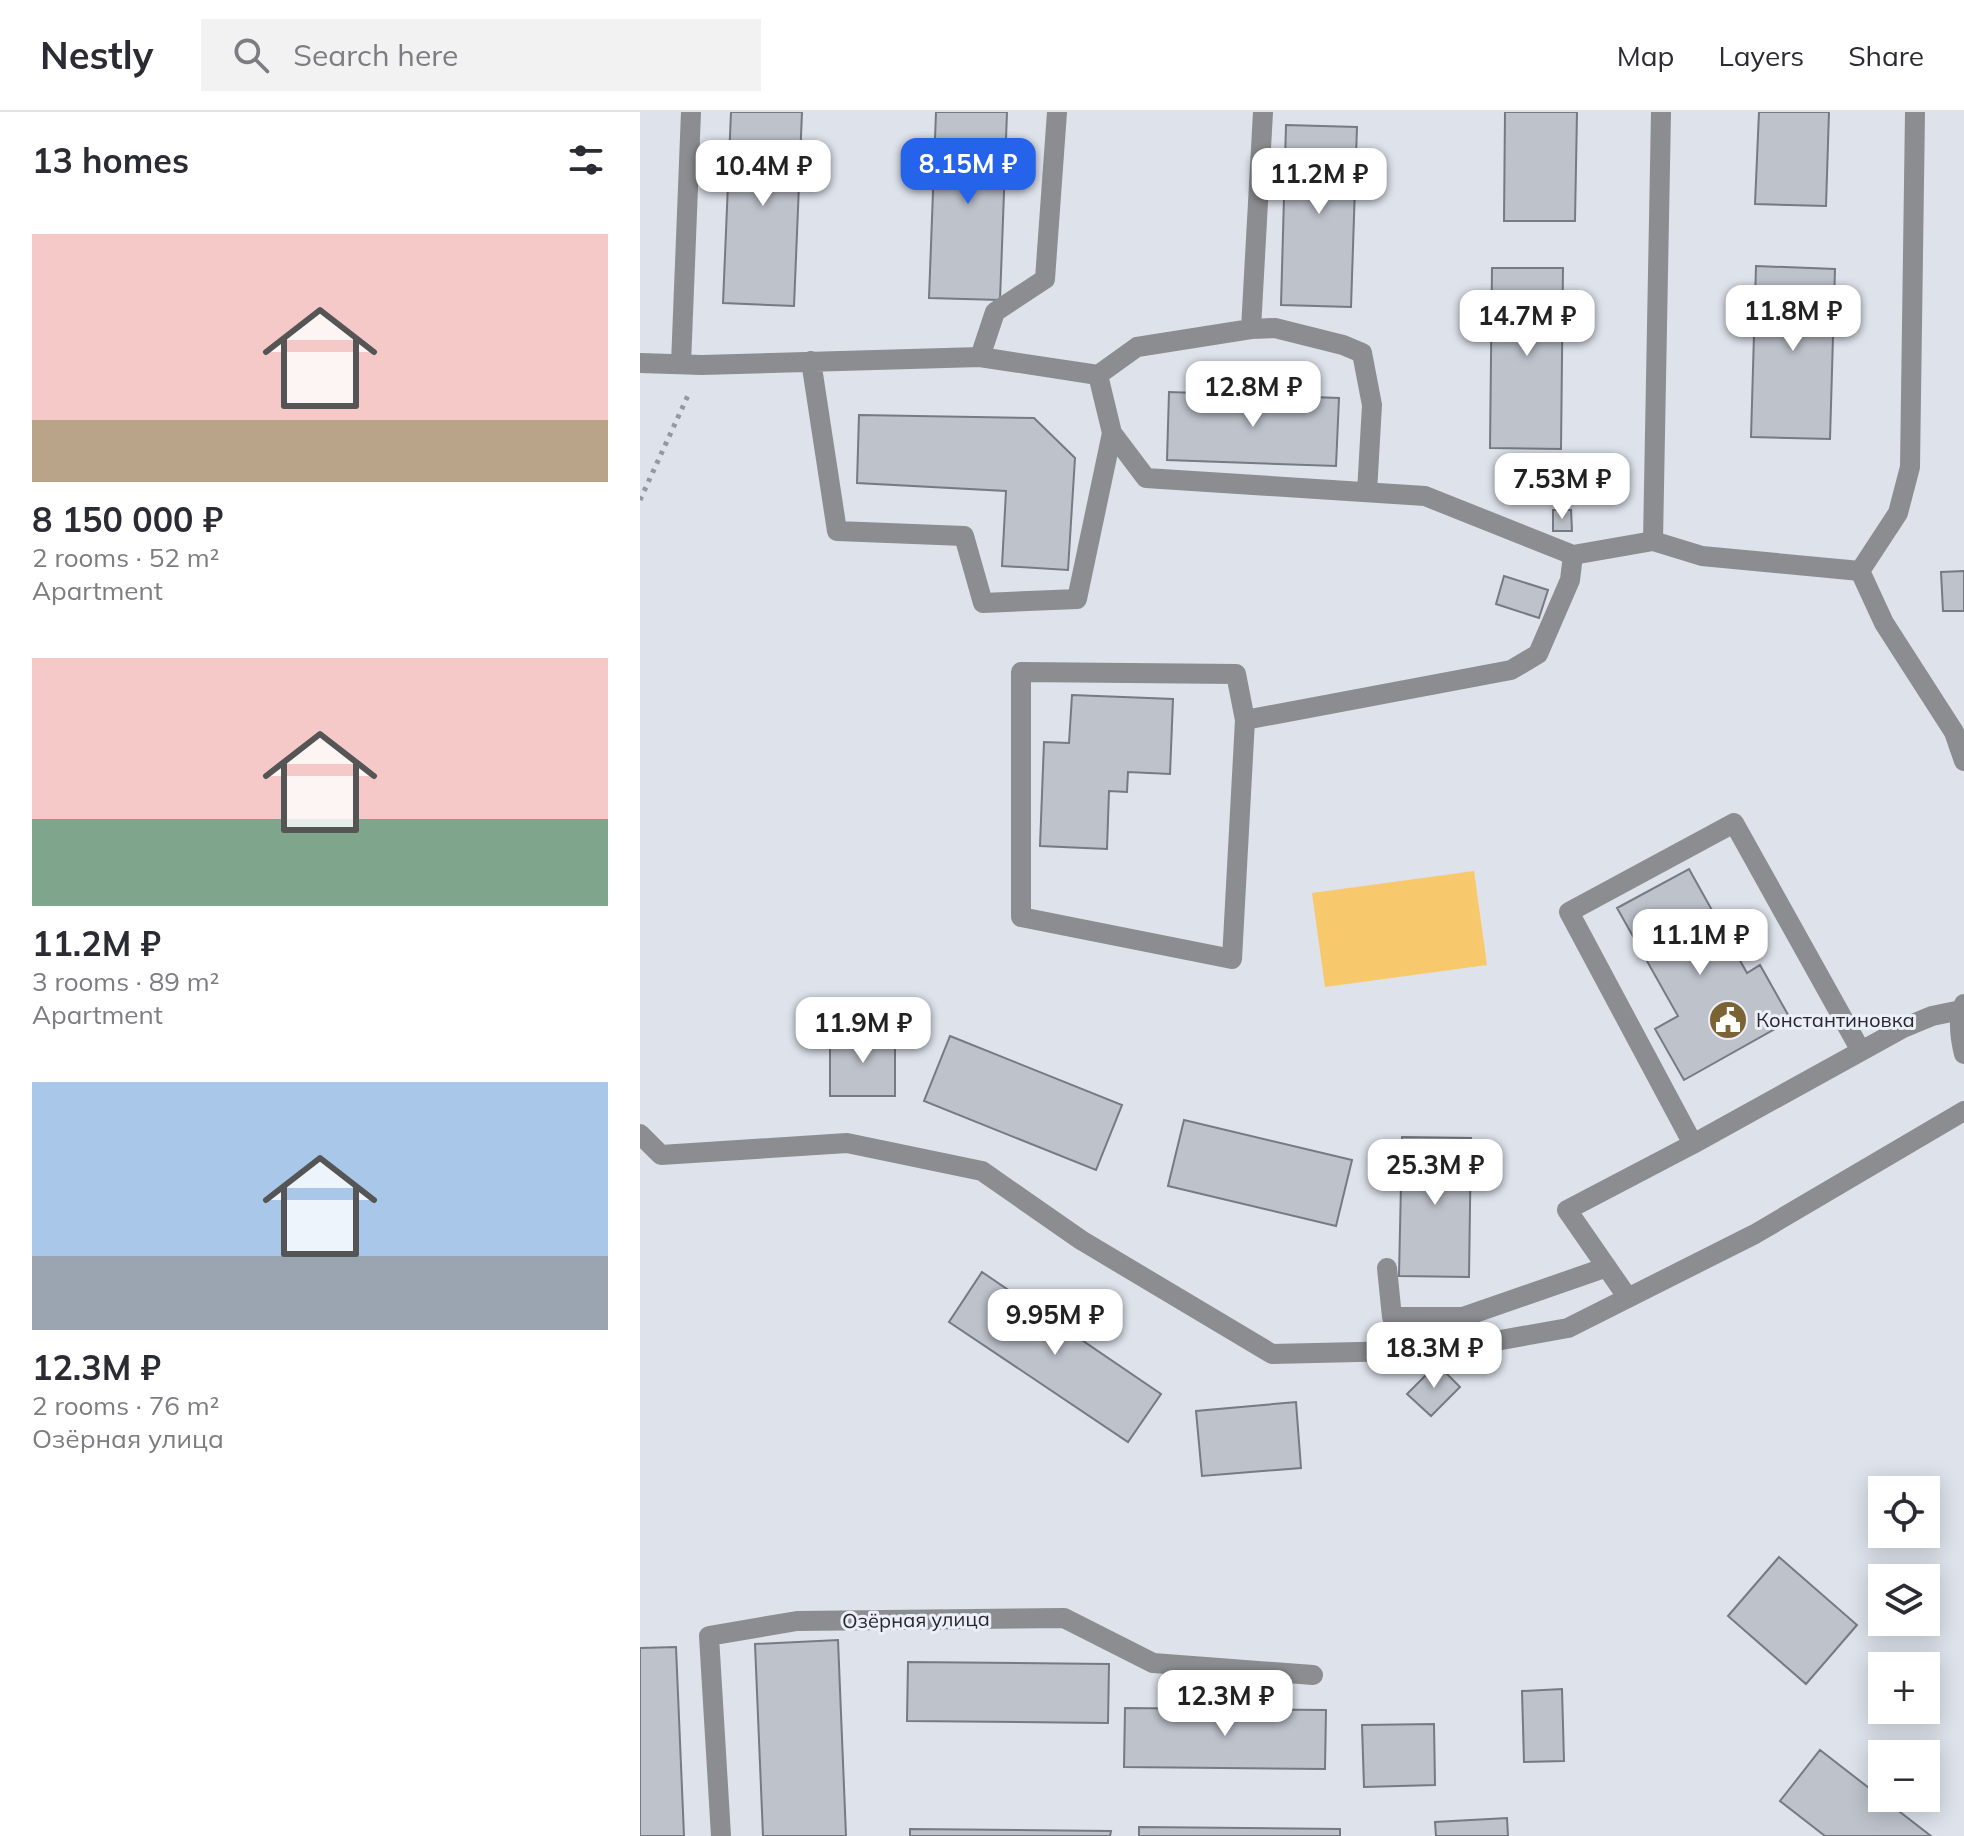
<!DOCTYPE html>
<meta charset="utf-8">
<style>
:root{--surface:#fff;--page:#f2f2f3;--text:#2b2b33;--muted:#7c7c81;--line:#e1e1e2;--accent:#2563eb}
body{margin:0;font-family:Mulish,sans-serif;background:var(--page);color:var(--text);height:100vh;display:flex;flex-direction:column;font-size:30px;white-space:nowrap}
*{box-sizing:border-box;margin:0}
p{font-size:26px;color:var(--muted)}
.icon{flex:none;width:44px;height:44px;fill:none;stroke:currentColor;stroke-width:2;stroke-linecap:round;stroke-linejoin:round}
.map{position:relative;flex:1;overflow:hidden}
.side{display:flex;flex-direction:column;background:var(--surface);width:640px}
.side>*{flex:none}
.tools{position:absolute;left:1228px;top:1364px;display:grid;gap:16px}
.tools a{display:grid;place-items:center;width:72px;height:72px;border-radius:0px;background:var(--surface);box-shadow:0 4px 20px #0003;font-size:40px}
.price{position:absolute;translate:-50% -68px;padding:0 18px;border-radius:16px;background:#fff;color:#222;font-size:26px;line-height:52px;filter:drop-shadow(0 2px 4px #0008)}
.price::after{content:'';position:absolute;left:50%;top:48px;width:24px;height:18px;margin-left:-12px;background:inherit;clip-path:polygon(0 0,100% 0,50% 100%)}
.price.on{background:var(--accent);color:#fff}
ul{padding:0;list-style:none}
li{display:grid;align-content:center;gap:16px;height:424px;padding:0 32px}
li span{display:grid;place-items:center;height:248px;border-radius:0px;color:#555}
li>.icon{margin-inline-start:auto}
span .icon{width:144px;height:144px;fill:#fffc;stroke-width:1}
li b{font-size:34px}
h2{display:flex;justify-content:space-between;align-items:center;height:96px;padding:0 32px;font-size:34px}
header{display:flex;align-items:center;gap:48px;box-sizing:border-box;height:112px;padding:0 40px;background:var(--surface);border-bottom:2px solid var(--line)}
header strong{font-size:38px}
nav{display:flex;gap:44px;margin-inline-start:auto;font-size:28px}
.search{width:560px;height:72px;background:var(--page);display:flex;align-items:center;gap:20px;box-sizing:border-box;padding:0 28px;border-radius:0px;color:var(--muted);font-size:30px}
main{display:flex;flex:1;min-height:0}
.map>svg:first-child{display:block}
.pitch{fill:#f8c96c}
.building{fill:#bdc2cb;stroke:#767a82;stroke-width:2}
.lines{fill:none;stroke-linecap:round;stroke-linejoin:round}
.path{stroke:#94989f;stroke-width:5;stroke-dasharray:4 6;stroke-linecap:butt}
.minor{stroke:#8b8d90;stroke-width:20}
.labels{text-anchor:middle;stroke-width:6;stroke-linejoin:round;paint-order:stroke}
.poi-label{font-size:20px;fill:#27282c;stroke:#eaeff8;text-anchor:start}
.street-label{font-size:20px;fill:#27282c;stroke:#eaeff8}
</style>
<header>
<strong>Nestly</strong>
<div class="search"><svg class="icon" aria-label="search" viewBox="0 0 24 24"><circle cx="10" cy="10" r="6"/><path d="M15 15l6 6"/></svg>Search here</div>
<nav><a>Map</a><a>Layers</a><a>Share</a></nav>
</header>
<main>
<section class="side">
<h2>13 homes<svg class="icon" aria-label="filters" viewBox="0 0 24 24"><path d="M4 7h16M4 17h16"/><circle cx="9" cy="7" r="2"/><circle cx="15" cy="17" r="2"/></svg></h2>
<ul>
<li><span style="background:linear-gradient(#f6c9c9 75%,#b9a48a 0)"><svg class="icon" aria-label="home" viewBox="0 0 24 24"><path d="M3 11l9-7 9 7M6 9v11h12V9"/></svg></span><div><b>8 150 000 ₽</b><p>2 rooms · 52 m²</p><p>Apartment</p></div></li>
<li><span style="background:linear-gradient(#f6c9c9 65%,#7fa58c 0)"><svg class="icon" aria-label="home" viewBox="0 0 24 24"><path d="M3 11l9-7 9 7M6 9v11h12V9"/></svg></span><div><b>11.2M ₽</b><p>3 rooms · 89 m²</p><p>Apartment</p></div></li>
<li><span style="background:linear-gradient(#a9c7e8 70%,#9aa5b1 0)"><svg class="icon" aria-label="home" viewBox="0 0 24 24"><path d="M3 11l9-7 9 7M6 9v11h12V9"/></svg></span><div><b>12.3M ₽</b><p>2 rooms · 76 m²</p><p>Озёрная улица</p></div></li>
</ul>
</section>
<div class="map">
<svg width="1324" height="1724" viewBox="0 0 1324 1724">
<rect width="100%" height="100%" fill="#dde2eb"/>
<!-- pitch -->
<path class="pitch" d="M834 759 847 853 685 875 672 781Z"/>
<!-- building -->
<path class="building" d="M91 0H162L154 194 83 191Z
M296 0H367L360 188 289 186Z
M865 0H937L935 109H864Z
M1119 0H1189L1186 94 1115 92Z
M646 13 717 15 711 195 641 193Z
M1116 154 1195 157 1190 327 1111 325Z
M852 156H923L921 337 850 336Z
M529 280 699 286 696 354 527 348Z
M219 303 394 306 435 346 428 458 362 454 366 379 217 371Z
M913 398H931L932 419H913Z
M1324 459V499H1303L1301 460Z
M864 464 908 478 899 506 856 492Z
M432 583 533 587 530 662 488 660 487 680 469 679 467 737 400 734 404 630 429 631Z
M1049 757 1107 861 1120 853 1151 908 1044 968 1015 917 1038 904 977 796Z
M255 922V984H190V923Z
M310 924 482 993 456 1058 284 989Z
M544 1008 712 1048 696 1114 528 1074Z
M762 1025 831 1026 829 1165 759 1164Z
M342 1160 521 1282 488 1330 309 1210Z
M797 1252 820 1275 791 1304 767 1282Z
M656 1290 661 1356 562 1364 556 1299Z
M1139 1445 1217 1513 1166 1572 1088 1504Z
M198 1528 206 1724H123L115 1532Z
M36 1535 44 1724H0V1536Z
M268 1550 469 1552 468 1611 267 1609Z
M922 1577 924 1649 884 1650 882 1579Z
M485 1596 686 1598 685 1657 484 1655Z
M794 1612 795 1673 724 1675 722 1613Z
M1180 1638 1291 1724H1185L1140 1689Z
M867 1706 868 1724H796L795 1710Z
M499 1715 700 1717V1724H499Z
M270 1717 471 1719 470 1724H270Z"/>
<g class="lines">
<!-- path -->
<path class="path" d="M0 388 50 279"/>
<!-- minor -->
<path class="minor" d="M611 217 623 0
M340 245 355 200 405 167 417 0
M171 249 197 419 324 424 343 491 437 487 472 321
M0 251 62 253 340 245 458 263 497 235 611 217 635 216 703 233 722 241 732 293 727 380
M41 252 51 0
M458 263 472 321 506 366 785 384 933 443 1013 429 1062 444 1220 459
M1013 429 1021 0
M1220 459 1258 401 1270 355 1275 0
M1220 459 1244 511 1314 620 1324 649
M381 560 596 562 605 608 592 847 381 805Z
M605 608 871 558 898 542 930 468 933 443
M1324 892C1317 907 1320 926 1324 942
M0 1022 21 1043 207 1031 342 1059 441 1128 632 1242 805 1238 928 1216 1115 1122 1324 999
M1053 1032 929 800 1094 711 1221 939
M747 1156 752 1205H823L967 1155
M988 1186 927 1098 1053 1032 1263 916 1292 904 1321 898
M81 1724 69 1524 157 1509 424 1506 513 1551 673 1563"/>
</g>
<!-- icons -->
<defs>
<symbol id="civic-disc" viewBox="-11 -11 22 22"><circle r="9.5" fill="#7b6334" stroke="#eaeff8"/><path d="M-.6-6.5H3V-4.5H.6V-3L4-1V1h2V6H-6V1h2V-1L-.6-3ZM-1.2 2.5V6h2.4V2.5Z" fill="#fff"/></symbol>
</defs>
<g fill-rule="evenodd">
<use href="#civic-disc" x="1066" y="886" width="44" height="44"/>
</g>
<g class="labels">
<!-- poi labels -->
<g class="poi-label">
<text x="1116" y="915">Константиновка</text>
</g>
<!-- street labels -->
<g class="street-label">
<text transform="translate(276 1508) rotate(-1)" y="7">Озёрная улица</text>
</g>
</g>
</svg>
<div class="tools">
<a><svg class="icon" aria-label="locate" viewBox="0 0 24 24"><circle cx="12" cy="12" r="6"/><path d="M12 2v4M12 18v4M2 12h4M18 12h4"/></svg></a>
<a><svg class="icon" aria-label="layers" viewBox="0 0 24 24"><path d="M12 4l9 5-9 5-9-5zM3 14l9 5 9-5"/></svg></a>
<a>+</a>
<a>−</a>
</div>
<b class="price on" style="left:328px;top:94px">8.15M ₽</b>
<b class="price" style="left:123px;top:96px">10.4M ₽</b>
<b class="price" style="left:679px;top:104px">11.2M ₽</b>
<b class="price" style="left:1153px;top:241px">11.8M ₽</b>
<b class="price" style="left:887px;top:246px">14.7M ₽</b>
<b class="price" style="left:613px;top:317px">12.8M ₽</b>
<b class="price" style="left:922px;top:409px">7.53M ₽</b>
<b class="price" style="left:1060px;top:865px">11.1M ₽</b>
<b class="price" style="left:223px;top:953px">11.9M ₽</b>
<b class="price" style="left:795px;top:1095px">25.3M ₽</b>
<b class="price" style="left:415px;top:1245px">9.95M ₽</b>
<b class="price" style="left:794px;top:1278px">18.3M ₽</b>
<b class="price" style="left:585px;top:1626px">12.3M ₽</b>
</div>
</main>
